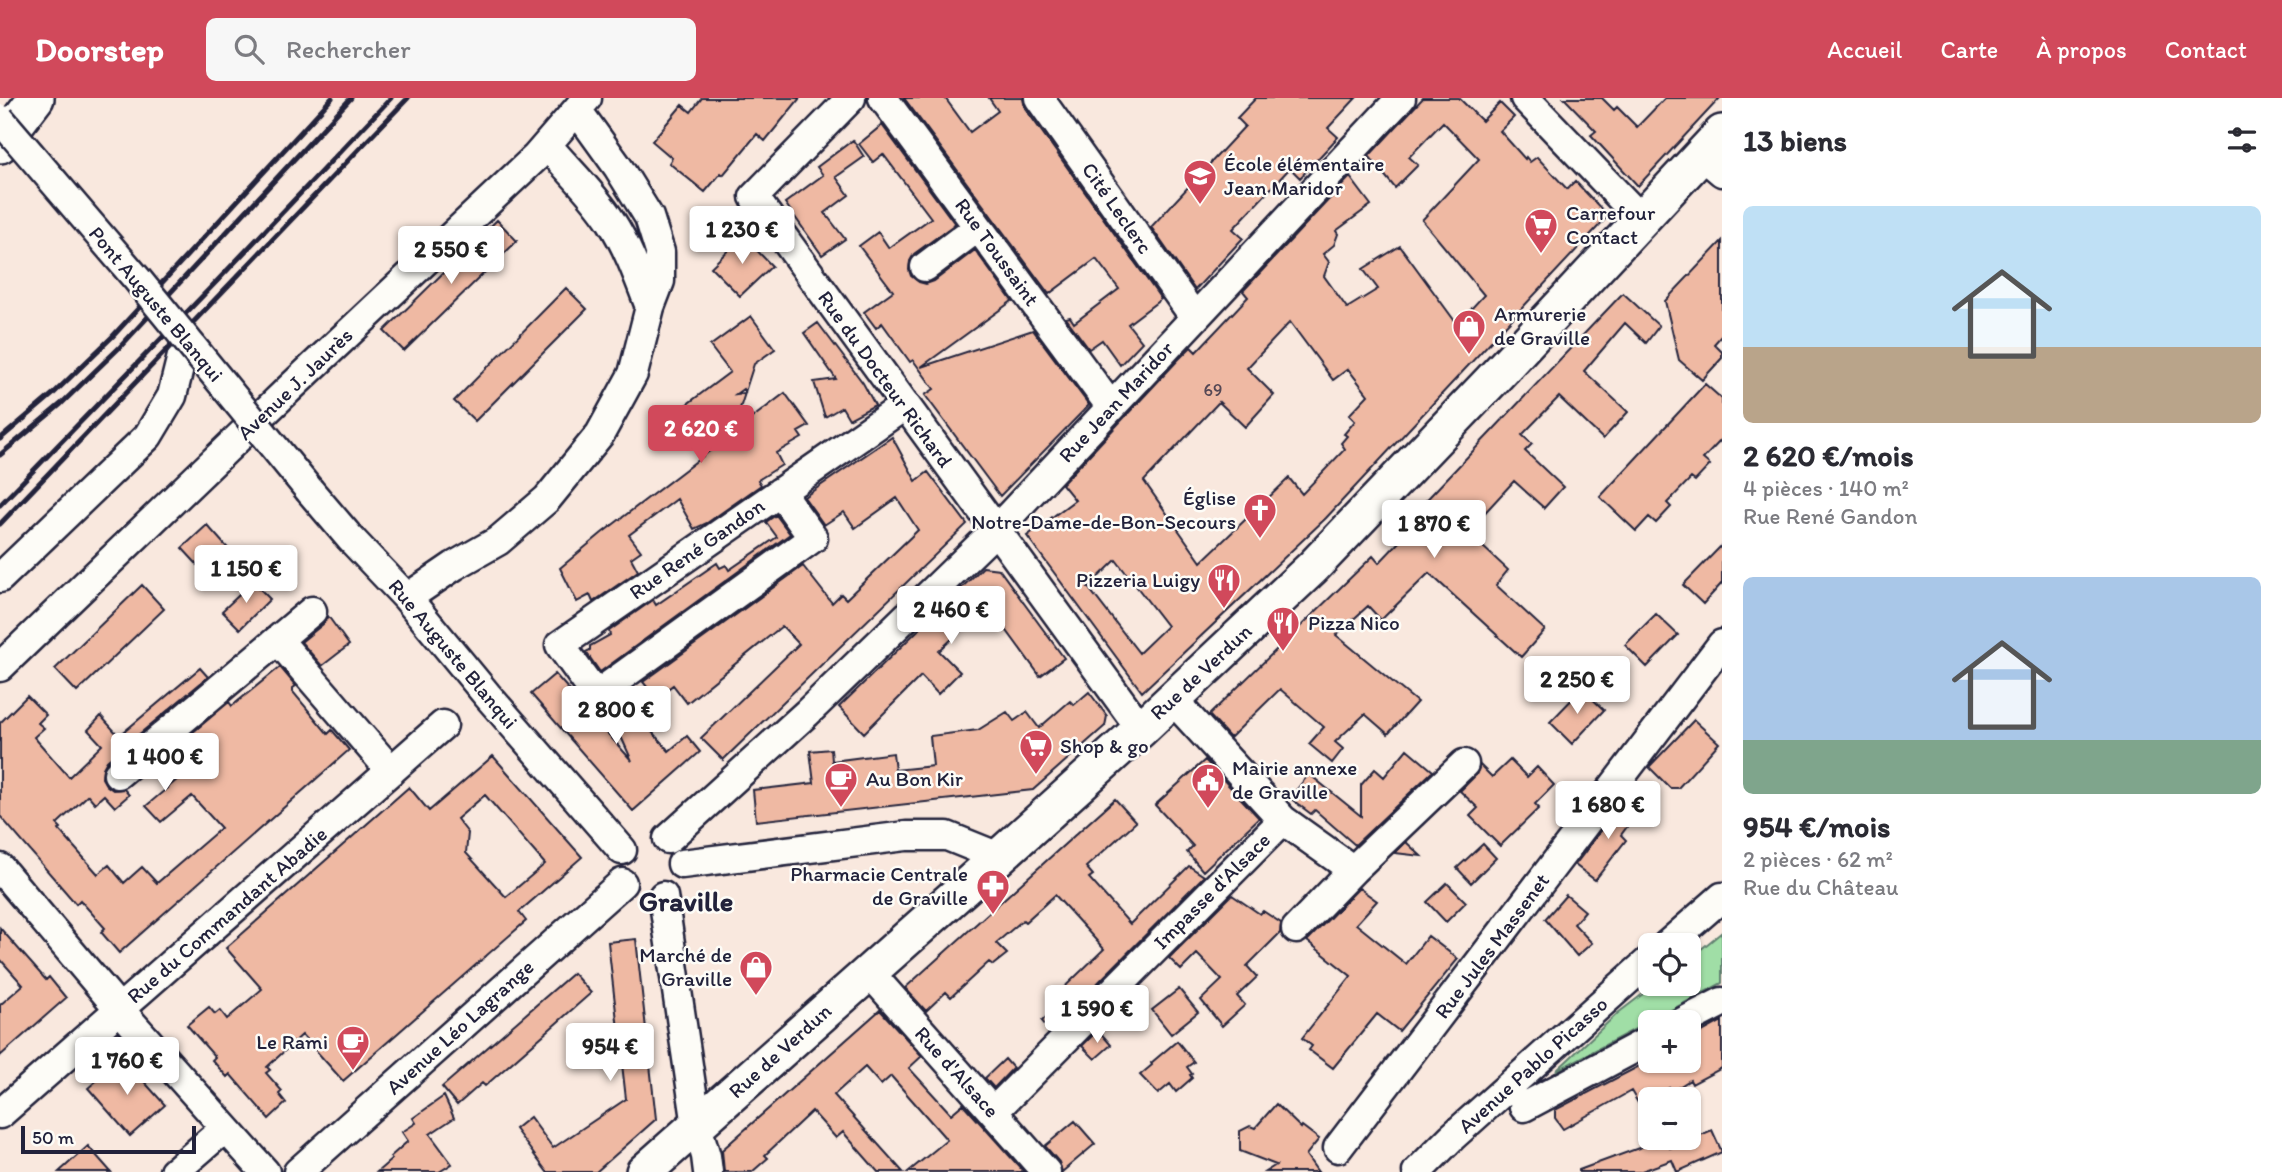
<!DOCTYPE html>
<html lang="fr">
<meta charset="utf-8">
<style>
:root{--surface:#fff;--page:#f7f7f7;--text:#2b2b33;--muted:#7c7c81;--accent:#d1495b}
body{margin:0;font-family:Itim,sans-serif;background:var(--page);color:var(--text);height:100vh;display:flex;flex-direction:column;font-size:26px;white-space:nowrap}
*{box-sizing:border-box;margin:0}
p{font-size:23px;color:var(--muted)}
.icon{flex:none;width:38px;height:38px;fill:none;stroke:currentColor;stroke-width:2;stroke-linecap:round;stroke-linejoin:round}
.map{position:relative;flex:1;overflow:hidden}
.drawer{display:flex;flex-direction:column;background:var(--surface);width:560px}
.drawer>*{flex:none}
.controls{position:absolute;left:1638px;top:835px;display:grid;gap:14px}
.controls a{display:grid;place-items:center;width:63px;height:63px;border-radius:10px;background:var(--surface);box-shadow:0 2px 5px #0004;font-size:35px}
.scale{position:absolute;left:21px;bottom:18px;width:175px;box-sizing:border-box;padding-left:7px;border:4px solid #22223b;border-top:0;font-size:19px;line-height:24px;white-space:nowrap;color:#22223b;-webkit-text-stroke:5px #fdfcf7;paint-order:stroke}
.price{position:absolute;translate:-50% -60px;padding:0 16px;border-radius:7px;background:#fff;color:#222;font-size:23px;line-height:46px;filter:drop-shadow(0 2px 4px #0008)}
.price::after{content:'';position:absolute;left:50%;top:42px;width:21px;height:16px;margin-left:-10px;background:inherit;clip-path:polygon(0 0,100% 0,50% 100%)}
.price.current{background:var(--accent);color:#fff}
ul{padding:0;list-style:none}
li{display:grid;align-content:center;gap:14px;height:371px;padding:0 21px}
li span{display:grid;place-items:center;height:217px;border-radius:10px;color:#555}
li>.icon{margin-inline-start:auto}
span .icon{width:126px;height:126px;fill:#fffc;stroke-width:1}
li b{font-size:30px}
h2{display:flex;justify-content:space-between;align-items:center;height:84px;padding:0 21px;font-size:30px}
header{display:flex;align-items:center;gap:42px;box-sizing:border-box;height:98px;padding:0 35px;background:var(--accent);color:#fff}
header strong{font-size:33px}
nav{display:flex;gap:38px;margin-inline-start:auto;font-size:24px}
.search{width:490px;height:63px;background:var(--page);display:flex;align-items:center;gap:18px;box-sizing:border-box;padding:0 24px;border-radius:10px;color:var(--muted);font-size:26px}
main{display:flex;flex:1;min-height:0}
.map>svg:first-child{display:block}
.green{fill:#a0dea6;stroke:#618070;stroke-width:2}
.building{fill:#efb9a3;stroke:#22223b;stroke-width:2;fill-rule:evenodd}
.lines{fill:none;stroke-linecap:round;stroke-linejoin:round}
.minor-casing{stroke:#22223b;stroke-width:33}
.major-casing{stroke:#22223b;stroke-width:40}
.minor{stroke:#fdfcf7;stroke-width:28}
.major{stroke:#fdfcf7;stroke-width:35}
.rail{stroke:#22223b;stroke-width:5}
.minor-bridge-casing{stroke:#22223b;stroke-width:33;stroke-linecap:butt}
.minor-bridge{stroke:#fdfcf7;stroke-width:28}
.labels{text-anchor:middle;stroke-width:5;stroke-linejoin:round;paint-order:stroke}
.number-label{font-size:18px;fill:#554855}
.poi-label{font-size:21px;fill:#22223b;stroke:#fdfcf7;text-anchor:start}
.street-label{font-size:21px;fill:#22223b;stroke:#fdfcf7}
.district-label{font-size:28px;font-weight:bold;fill:#22223b;stroke:#fdfcf7}
</style>
<header>
<strong>Doorstep</strong>
<div class="search"><svg class="icon" aria-label="search" viewBox="0 0 24 24"><circle cx="10" cy="10" r="6"/><path d="M15 15l6 6"/></svg>Rechercher</div>
<nav><a>Accueil</a><a>Carte</a><a>À propos</a><a>Contact</a></nav>
</header>
<main>
<div class="map">
<svg width="1722" height="1074" viewBox="0 0 1722 1074">
<rect width="100%" height="100%" fill="#f9e8de"/>
<filter id="ink" filterUnits="userSpaceOnUse"><feTurbulence type="fractalNoise" baseFrequency=".0143" numOctaves="2"/><feDisplacementMap in="SourceGraphic" scale="14" xChannelSelector="R" yChannelSelector="G"/><feConvolveMatrix kernelMatrix="1 2 1 2 8 2 1 2 1" color-interpolation-filters="sRGB"/></filter>
<g filter="url(#ink)">
<!-- green -->
<path class="green" d="M1722 834V885L1556 973 1618 915 1656 886H1689V861Z"/>
<!-- building -->
<path class="building" d="M702 0H800L765 43 757 36 723 77 721 75 705 94 669 65 672 60 652 43 682 7 691 14Z
M904 0H945L970 34 998 13 989 0H1023L1025 10 1161 201 1128 226 1142 244 1120 267 1102 242 1089 251 1066 220 1070 219 1074 225 1119 191 1096 161 1049 196Z
M1256 0H1356L1328 30 1338 39 1300 80 1290 70 1233 131 1243 140 1195 192 1151 129 1245 28 1237 20Z
M1423 0H1459L1482 23 1500 5 1514 19 1500 33 1525 61 1526 59 1530 64 1537 59 1567 91 1575 83 1608 118 1326 420 1142 594 1027 438 1075 402 1062 386 1179 261 1191 249 1196 254 1248 199 1243 193 1350 79 1371 107 1336 133 1338 136 1334 147 1323 156 1329 164 1324 178 1347 210 1378 191 1363 171 1400 148 1457 226 1484 197 1422 122 1479 61 1443 24 1409 59 1418 67 1395 90 1369 58ZM1290 224 1333 282 1348 271 1368 297 1349 317 1355 323 1344 336 1347 338 1341 345 1345 351 1302 396 1289 380 1201 464 1144 383 1219 304 1245 329 1274 297 1247 270ZM1116 462 1167 528 1139 555 1088 489Z
M1564 0H1602L1614 12 1617 9 1637 29 1665 0H1720L1638 88 1591 37 1596 33Z
M882 27 955 126 914 156 910 163 909 172 911 178 919 184 926 186 934 183 975 152 1012 203 921 269 1033 232 1089 307 1000 398 925 297 934 291 913 262 910 264 882 225 876 230 864 214 893 193 859 148 878 134 889 150 931 120 883 56 873 64 859 46Z
M853 42 864 59 836 79 849 97 825 115 845 141 822 157 785 105 823 77 817 69Z
M497 122 517 143 404 253 384 233Z
M743 138 772 168 740 198 711 169Z
M1722 143V237L1714 246 1722 254V260L1702 282 1679 262 1665 203Z
M566 190 587 211 475 323 454 303Z
M1623 195 1659 228 1646 245 1625 225 1584 273 1628 314 1603 341 1559 299 1522 337 1532 346 1525 353 1563 389 1544 410 1514 383 1467 434 1508 472 1496 487 1545 532 1521 559 1429 475 1381 522 1368 508 1336 537 1417 604 1388 636 1365 616 1335 644 1343 651 1332 665 1309 646 1324 629 1280 591 1230 640 1209 617 1373 458 1379 465 1422 420 1415 414Z
M751 218 775 251 754 266 745 294 743 291 736 296 745 295 732 335 785 295 809 328 798 334 802 340 776 355 782 367 758 382 761 387 707 425 694 431 677 401 629 437 641 453 631 460 638 473 593 504 590 497 577 504 560 470 602 435 716 348 686 307 730 274 710 248Z
M818 225 863 285 875 307 849 321 842 309 825 319 814 284 836 281 804 235Z
M1705 286 1722 301V341L1703 361 1710 367 1695 383 1691 380 1667 405 1671 409 1656 425 1649 419 1636 433 1600 399Z
M892 339 916 383 928 374 967 426 723 662 701 640 799 546 782 528 687 605 673 587 656 600 643 584 803 468 832 505 841 496 846 501 918 432 897 400 855 430 844 414 824 427 804 399Z
M776 417 790 436 600 574 586 554 590 552V548L610 537 609 533 653 502 656 507 717 465 720 470 726 467 729 472 777 439 766 424Z
M207 427 232 455 207 477 182 450Z
M1722 447V485L1703 506 1683 487Z
M983 469 999 471 1064 560 1040 578 988 507 939 553 960 574 938 596 921 578 864 635 839 609Z
M253 484 270 501 240 531 222 513Z
M142 487 164 511 77 594 55 571Z
M1656 516 1678 537 1647 569 1625 547Z
M328 518 349 547 322 568 301 544 323 526Z
M280 569 296 588 293 590V594L328 636 332 632 349 652 119 855 101 834 105 830 80 802 76 806 0 718V625L27 598 46 617 38 625 44 630 34 639 69 679 102 647 88 632 101 618 119 638 200 570 208 579 107 663 103 670 102 680 106 687 113 692 124 691 129 697 115 709 104 697 95 705 88 697 57 726 61 730 59 732 98 776 109 767 124 785 142 769 157 785 221 730 192 698 161 724 146 708 184 676 167 656 229 604 232 608Z
M555 576 632 663 618 632 636 616 669 653 687 638 700 654 633 713 531 596Z
M1582 591 1604 612 1572 646 1550 624Z
M1089 594 1107 618 1105 628 1033 692 756 723 753 692 814 685 810 653 831 651 832 663 893 655 895 672 933 668 930 638 978 632 1007 614 1014 623 1027 614 1039 630 1070 603 1074 607Z
M1694 622 1719 645 1678 690H1670L1649 669Z
M1407 651 1433 673 1355 747 1315 712 1311 716 1290 700 1309 676 1361 718V687L1375 671 1384 679Z
M493 658 582 759 519 814 526 823 343 983 302 937 267 969 270 972 266 975 282 993 279 996 286 1005 269 1021 230 976 227 979 212 962 215 959 187 927 209 909 215 916 220 912 227 921 262 891 226 850 409 689 429 713ZM485 697 545 766 506 799 466 755 468 735 457 721Z
M1205 662 1259 720 1203 773 1187 754 1193 748 1155 707Z
M1510 662 1527 679 1537 669 1554 687 1535 706 1539 710 1500 748 1470 718 1478 710 1460 693 1476 677 1480 667 1492 679Z
M1626 700 1640 711 1621 737 1626 742 1595 782 1575 767Z
M1115 701 1136 724 1086 769 1093 777 1089 780 1130 826 1189 768 1204 778 1050 933 1042 923 1055 910 1049 904 1104 851 1055 797 1025 824 1023 822 996 845 1007 856 993 867 989 864 951 899 946 894 926 913 905 890Z
M1406 744 1421 758 1395 755Z
M1483 746 1496 760 1471 785 1457 770Z
M1447 785 1466 804 1446 824 1427 804Z
M1359 790 1377 803 1356 826 1406 866 1428 838 1458 861 1399 933 1377 916 1333 970 1309 952 1312 948 1302 940 1351 878 1307 843Z
M1232 797 1260 816 1263 813 1281 825 1280 835 1247 868 1257 879 1237 898 1245 907 1222 928 1201 902 1222 882 1197 856 1181 872 1169 860Z
M1566 797 1585 813 1574 826 1592 845 1577 858 1545 821Z
M0 830 46 882 49 879 66 900 0 958V907L23 887 0 861Z
M636 841 656 1021 596 1074H547L515 1031 530 1019 553 1050 626 1001 608 844Z
M573 875 591 895 485 988 482 985 457 1007 442 989Z
M1179 891 1198 914 1171 936 1152 912Z
M880 912 922 958 909 970 951 1016 963 1006 1024 1074H908L947 1042 891 978 881 987 865 969 834 997 903 1074H878L843 1034 836 1040 812 1013 765 1057 768 1060 752 1074H724L722 1052Z
M1722 923V970L1692 986 1690 982 1671 994 1669 990 1640 1008 1631 993 1563 1031 1555 1020V1012L1651 962H1689V941Z
M1098 932 1111 947 1095 961 1082 948Z
M1177 943 1194 964 1187 969 1192 976 1190 977 1192 980 1176 994 1170 986 1158 996 1140 977 1152 967 1151 965Z
M123 960 165 1007 130 1038 88 990Z
M1005 961 1013 970 994 990 985 980Z
M444 998 454 1020 430 1036 452 1066 439 1074H377L392 1061 390 1059 408 1043 402 1034 416 1025 413 1020Z
M1276 1006 1301 1030 1302 1028 1319 1041 1306 1057 1318 1074H1265L1276 1067 1240 1053V1033L1250 1028 1255 1030Z
M1075 1023 1095 1046 1062 1074 1059 1064 1045 1048Z
M1712 1032 1722 1054 1677 1074 1672 1062 1639 1074H1579V1072L1655 1044 1656 1048 1667 1044 1670 1050Z
M88 1048 111 1074H59Z"/>
<g class="lines">
<defs>
<path id="minor" d="M851 0 754 99 1141 631
M883 0 1111 309
M1039 0 1195 220
M1525 0 1641 121
M547 47C568 72 593 95 611 123 628 149 639 180 650 209
M1702 57 1722 74
M925 169 978 129
M310 393 350 440 407 500 487 597 622 752
M780 394 813 440 596 597 560 547 904 308
M0 480 148 338 172 298 186 242
M407 500 454 468 498 443 547 401 600 336 633 276 650 209 660 183V154L649 119 618 69 577 12
M278 542 391 673
M0 569 289 291 536 59 587 0
M1172 601 1283 722 1353 772
M118 676 312 513
M668 741 807 615 995 433 1401 0
M682 766 906 738H947L999 759
M0 770 120 912 265 1074
M663 798 697 1028 706 1058 708 1074
M1296 831 1353 772 1464 666
M1667 847 1722 799
M869 874 1046 1074
M1683 924 1722 904
M1524 1009 1650 942
M993 1014 1283 722
M0 1016 443 627
M1338 1050 1722 546
M174 1074 225 1030
M298 1074 622 785
M1417 1074 1452 1039 1650 862"/>
<path id="major" d="M0 47 36 0
M644 1074 999 759 1141 631 1313 469 1491 283 1722 35"/>
</defs>
<!-- minor casing -->
<use href="#minor" class="minor-casing"/>
<!-- major casing -->
<use href="#major" class="major-casing"/>
<!-- minor -->
<use href="#minor" class="minor"/>
<!-- major -->
<use href="#major" class="major"/>
<!-- rail -->
<path class="rail" d="M0 341 53 296 112 239 332 0
M0 357 61 306 120 249 351 0
M0 407 218 182 391 0
M0 426 408 0"/>
<defs>
<path id="minor-bridge" d="M0 21 137 181 310 393"/>
</defs>
<!-- minor-bridge casing -->
<use href="#minor-bridge" class="minor-bridge-casing"/>
<!-- minor-bridge -->
<use href="#minor-bridge" class="minor-bridge"/>
</g>
</g>
<!-- icons -->
<defs>
<symbol id="school-pin" viewBox="-11 -11 22 30"><path d="M0 17L-7.5 6A9.5 9.5 0 1 1 7.5 6Z" fill="#d1495b" stroke="#fdfcf7"/><path d="M0-5L7-2L0 1L-7-2ZM-4 1L0 2.5L4 1V4Q0 6-4 4Z" fill="#fff"/></symbol>
<symbol id="supermarket-pin" viewBox="-11 -11 22 30"><path d="M0 17L-7.5 6A9.5 9.5 0 1 1 7.5 6Z" fill="#d1495b" stroke="#fdfcf7"/><path d="M-6-5.5h2.5l.6 2H6L4.5 2H-2.5L-4.4-4H-6ZM-1.5 3.2a1.3 1.3 0 1 0 .1 0ZM3 3.2a1.3 1.3 0 1 0 .1 0Z" fill="#fff"/></symbol>
<symbol id="shop-pin" viewBox="-11 -11 22 30"><path d="M0 17L-7.5 6A9.5 9.5 0 1 1 7.5 6Z" fill="#d1495b" stroke="#fdfcf7"/><path d="M-5-2.5h2.3a2.7 3.5 0 0 1 5.4 0H5L5.5 6h-11ZM-1.5-2.5h3a1.5 2.3 0 0 0-3 0Z" fill="#fff"/></symbol>
<symbol id="church-pin" viewBox="-11 -11 22 30"><path d="M0 17L-7.5 6A9.5 9.5 0 1 1 7.5 6Z" fill="#d1495b" stroke="#fdfcf7"/><path d="M-1.2-6h2.4v3.5h3.3v2.4h-3.3V6h-2.4V-.1h-3.3v-2.4h3.3Z" fill="#fff"/></symbol>
<symbol id="restaurant-pin" viewBox="-11 -11 22 30"><path d="M0 17L-7.5 6A9.5 9.5 0 1 1 7.5 6Z" fill="#d1495b" stroke="#fdfcf7"/><path d="M-5-6h1v4h1v-4h1v4h1v-4h1v5L-1.5 .5V6h-2V.5L-5-1ZM5-6V6H3V1.5H1.5Q1.5-4 5-6Z" fill="#fff"/></symbol>
<symbol id="cafe-pin" viewBox="-11 -11 22 30"><path d="M0 17L-7.5 6A9.5 9.5 0 1 1 7.5 6Z" fill="#d1495b" stroke="#fdfcf7"/><path d="M-5.5-4.5H6V0H3Q3 3.5 0 3.5H-2.5Q-5.5 3.5-5.5 0ZM3-3.2v2h1.7v-2ZM-6 4.5H4V6H-6Z" fill="#fff"/></symbol>
<symbol id="civic-pin" viewBox="-11 -11 22 30"><path d="M0 17L-7.5 6A9.5 9.5 0 1 1 7.5 6Z" fill="#d1495b" stroke="#fdfcf7"/><path d="M-.6-6.5H3V-4.5H.6V-3L4-1V1h2V6H-6V1h2V-1L-.6-3ZM-1.2 2.5V6h2.4V2.5Z" fill="#fff"/></symbol>
<symbol id="pharmacy-pin" viewBox="-11 -11 22 30"><path d="M0 17L-7.5 6A9.5 9.5 0 1 1 7.5 6Z" fill="#d1495b" stroke="#fdfcf7"/><path d="M-2-6h4v4h4v4h-4v4h-4v-4h-4v-4h4Z" fill="#fff"/></symbol>
</defs>
<g fill-rule="evenodd">
<use href="#school-pin" x="1181" y="59" width="38" height="52"/>
<use href="#supermarket-pin" x="1522" y="108" width="38" height="52"/>
<use href="#shop-pin" x="1450" y="209" width="38" height="52"/>
<use href="#church-pin" x="1241" y="393" width="38" height="52"/>
<use href="#restaurant-pin" x="1205" y="463" width="38" height="52"/>
<use href="#restaurant-pin" x="1264" y="506" width="38" height="52"/>
<use href="#supermarket-pin" x="1017" y="629" width="38" height="52"/>
<use href="#cafe-pin" x="822" y="662" width="38" height="52"/>
<use href="#civic-pin" x="1189" y="663" width="38" height="52"/>
<use href="#pharmacy-pin" x="974" y="769" width="38" height="52"/>
<use href="#shop-pin" x="737" y="850" width="38" height="52"/>
<use href="#cafe-pin" x="334" y="925" width="38" height="52"/>
</g>
<g class="labels">
<!-- number labels -->
<g class="number-label">
<text x="1213" y="298">69</text>
</g>
<!-- poi labels -->
<g class="poi-label">
<text x="1224" y="73">École élémentaire<tspan x="1224" dy="24">Jean Maridor</tspan></text>
<text x="1566" y="122">Carrefour<tspan x="1566" dy="24">Contact</tspan></text>
<text x="1494" y="223">Armurerie<tspan x="1494" dy="24">de Graville</tspan></text>
<text x="1236" y="407" text-anchor="end">Église<tspan x="1236" dy="24">Notre-Dame-de-Bon-Secours</tspan></text>
<text x="1200" y="489" text-anchor="end">Pizzeria Luigy</text>
<text x="1308" y="532">Pizza Nico</text>
<text x="1060" y="655">Shop &amp; go</text>
<text x="1232" y="677">Mairie annexe<tspan x="1232" dy="24">de Graville</tspan></text>
<text x="866" y="688">Au Bon Kir</text>
<text x="968" y="783" text-anchor="end">Pharmacie Centrale<tspan x="968" dy="24">de Graville</tspan></text>
<text x="732" y="864" text-anchor="end">Marché de<tspan x="732" dy="24">Graville</tspan></text>
<text x="328" y="951" text-anchor="end">Le Rami</text>
</g>
<!-- street labels -->
<g class="street-label">
<text transform="translate(1117 110) rotate(55)" y="7">Cité Leclerc</text>
<text transform="translate(997 154) rotate(54)" y="7">Rue Toussaint</text>
<text transform="translate(156 206) rotate(50)" y="7">Pont Auguste Blanqui</text>
<text transform="translate(885 281) rotate(54)" y="7">Rue du Docteur Richard</text>
<text transform="translate(295 286) rotate(-44)" y="7">Avenue J. Jaurès</text>
<text transform="translate(1116 304) rotate(-47)" y="7">Rue Jean Maridor</text>
<text transform="translate(697 451) rotate(-35)" y="7">Rue René Gandon</text>
<text transform="translate(453 556) rotate(50)" y="7">Rue Auguste Blanqui</text>
<text transform="translate(1201 574) rotate(-43)" y="7">Rue de Verdun</text>
<text transform="translate(1212 793) rotate(-45)" y="7">Impasse d'Alsace</text>
<text transform="translate(227 817) rotate(-41)" y="7">Rue du Commandant Abadie</text>
<text transform="translate(1492 848) rotate(-53)" y="7">Rue Jules Massenet</text>
<text transform="translate(460 929) rotate(-42)" y="7">Avenue Léo Lagrange</text>
<text transform="translate(780 953) rotate(-42)" y="7">Rue de Verdun</text>
<text transform="translate(1533 967) rotate(-42)" y="7">Avenue Pablo Picasso</text>
<text transform="translate(957 974) rotate(48)" y="7">Rue d'Alsace</text>
</g>
<!-- district labels -->
<g class="district-label">
<text x="686" y="813">Graville</text>
</g>
</g>
</svg>
<div class="controls">
<a><svg class="icon" aria-label="locate" viewBox="0 0 24 24"><circle cx="12" cy="12" r="6"/><path d="M12 2v4M12 18v4M2 12h4M18 12h4"/></svg></a>
<a>+</a>
<a>−</a>
</div>
<div class="scale">50 m</div>
<b class="price" style="left:742px;top:168px">1 230 €</b>
<b class="price" style="left:451px;top:188px">2 550 €</b>
<b class="price current" style="left:701px;top:367px">2 620 €</b>
<b class="price" style="left:1434px;top:462px">1 870 €</b>
<b class="price" style="left:246px;top:507px">1 150 €</b>
<b class="price" style="left:951px;top:548px">2 460 €</b>
<b class="price" style="left:1577px;top:618px">2 250 €</b>
<b class="price" style="left:616px;top:648px">2 800 €</b>
<b class="price" style="left:165px;top:695px">1 400 €</b>
<b class="price" style="left:1608px;top:743px">1 680 €</b>
<b class="price" style="left:1097px;top:947px">1 590 €</b>
<b class="price" style="left:610px;top:985px">954 €</b>
<b class="price" style="left:127px;top:999px">1 760 €</b>
</div>
<section class="drawer">
<h2>13 biens<svg class="icon" aria-label="filters" viewBox="0 0 24 24"><path d="M4 7h16M4 17h16"/><circle cx="9" cy="7" r="2"/><circle cx="15" cy="17" r="2"/></svg></h2>
<ul>
<li><span style="background:linear-gradient(#bfe0f5 65%,#b9a48a 0)"><svg class="icon" aria-label="home" viewBox="0 0 24 24"><path d="M3 11l9-7 9 7M6 9v11h12V9"/></svg></span><div><b>2 620 €/mois</b><p>4 pièces · 140 m²</p><p>Rue René Gandon</p></div></li>
<li><span style="background:linear-gradient(#a9c7e8 75%,#7fa58c 0)"><svg class="icon" aria-label="home" viewBox="0 0 24 24"><path d="M3 11l9-7 9 7M6 9v11h12V9"/></svg></span><div><b>954 €/mois</b><p>2 pièces · 62 m²</p><p>Rue du Château</p></div></li>
</ul>
</section>
</main>
